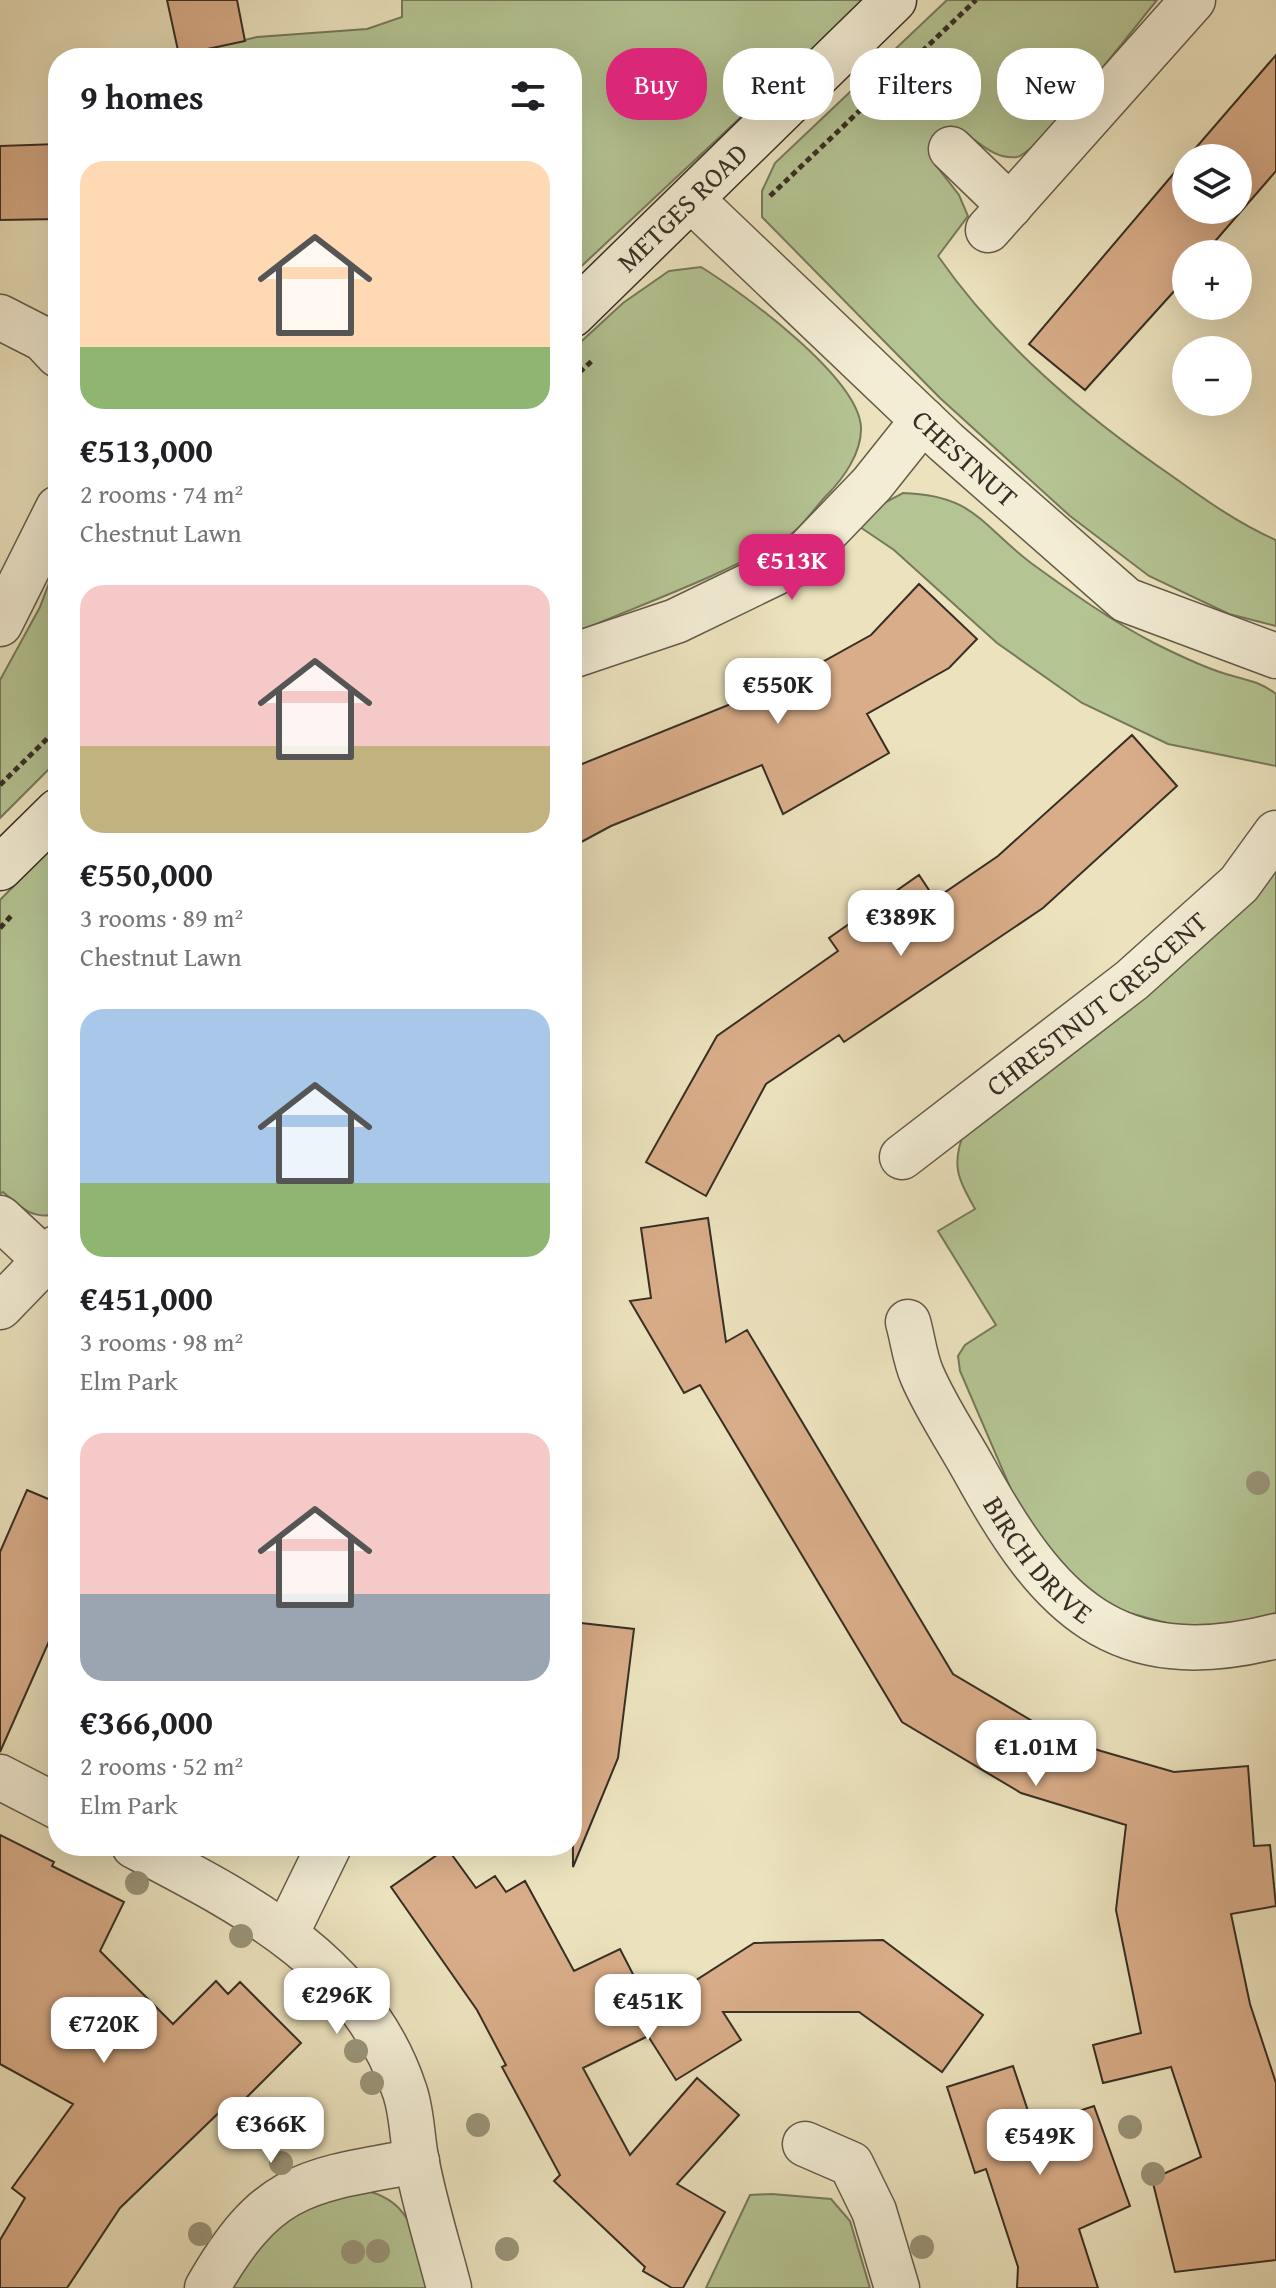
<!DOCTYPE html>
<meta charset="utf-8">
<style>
:root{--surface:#fff;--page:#f6f6f6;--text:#202124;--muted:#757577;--accent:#db2777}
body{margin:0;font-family:"Gentium Book Plus",serif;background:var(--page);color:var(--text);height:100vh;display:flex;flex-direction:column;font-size:30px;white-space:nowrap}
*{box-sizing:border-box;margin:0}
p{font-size:26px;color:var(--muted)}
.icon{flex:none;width:44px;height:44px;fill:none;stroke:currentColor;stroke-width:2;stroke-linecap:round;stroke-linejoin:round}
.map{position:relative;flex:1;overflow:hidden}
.drawer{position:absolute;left:48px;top:48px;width:534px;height:1808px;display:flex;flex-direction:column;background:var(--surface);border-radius:32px;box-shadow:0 8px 32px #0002}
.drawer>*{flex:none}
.guide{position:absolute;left:606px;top:48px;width:550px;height:72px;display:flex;gap:16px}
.tools{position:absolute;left:1172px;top:144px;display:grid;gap:16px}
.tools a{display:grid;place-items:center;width:80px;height:80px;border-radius:50%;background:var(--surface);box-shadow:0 8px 32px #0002;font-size:40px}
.price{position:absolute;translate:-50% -68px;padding:0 18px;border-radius:16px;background:#fff;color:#222;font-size:26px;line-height:52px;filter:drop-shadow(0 2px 4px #0008)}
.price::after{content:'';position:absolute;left:50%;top:48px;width:24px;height:18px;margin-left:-12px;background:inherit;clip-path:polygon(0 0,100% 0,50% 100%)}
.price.on{background:var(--accent);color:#fff}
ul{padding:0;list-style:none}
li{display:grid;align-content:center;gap:16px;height:424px;padding:0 32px}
li span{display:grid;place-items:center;height:248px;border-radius:24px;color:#555}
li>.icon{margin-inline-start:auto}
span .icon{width:144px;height:144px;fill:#fffc;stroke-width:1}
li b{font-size:34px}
h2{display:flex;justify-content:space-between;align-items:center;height:96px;padding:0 32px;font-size:34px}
.tag{padding:0 28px;border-radius:32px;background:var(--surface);box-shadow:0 8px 32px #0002;font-size:28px;line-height:72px}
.tag.on{background:var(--accent);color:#fff}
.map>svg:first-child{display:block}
.green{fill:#b5c493;stroke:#76795c;stroke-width:2}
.building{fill:#d9ad89;stroke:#372e25;stroke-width:2}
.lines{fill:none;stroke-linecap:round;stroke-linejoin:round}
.street-casing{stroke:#645b4b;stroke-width:47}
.secondary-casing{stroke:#372e25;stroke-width:47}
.path{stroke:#372e25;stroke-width:5;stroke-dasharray:6 4;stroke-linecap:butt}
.street{stroke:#f3edd5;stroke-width:44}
.secondary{stroke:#f3edd5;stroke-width:44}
.tree{fill:#9a9479}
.labels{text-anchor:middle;stroke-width:6;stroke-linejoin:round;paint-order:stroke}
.street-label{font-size:28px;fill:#372e25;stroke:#f3edd5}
</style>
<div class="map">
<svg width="1276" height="2288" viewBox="0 0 1276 2288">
<rect width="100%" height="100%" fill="#ece3be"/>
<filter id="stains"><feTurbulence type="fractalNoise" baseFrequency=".0025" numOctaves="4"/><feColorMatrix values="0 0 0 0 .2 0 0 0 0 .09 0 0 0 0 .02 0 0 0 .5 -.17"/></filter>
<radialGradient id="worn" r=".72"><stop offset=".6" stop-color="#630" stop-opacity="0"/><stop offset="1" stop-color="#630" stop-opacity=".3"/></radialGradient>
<!-- green -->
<path class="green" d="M402 0H866L572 275V58H172L257 37 367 29 402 17Z
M947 0H1157C1137 24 1038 153 1017 157 995 160 979 142 963 132L935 164 959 195 968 216 938 256C1000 345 1083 415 1172 476 1204 499 1239 524 1276 540V626L1229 614 1149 576 1070 516 940 398 762 217V191L775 163Z
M701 267C743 293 858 377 861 427 862 453 843 479 826 496 813 510 800 530 783 540 717 578 642 604 572 634V350L623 303 669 271Z
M903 493C974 495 981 525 1031 563 1071 592 1110 620 1154 643 1176 654 1202 667 1226 674 1246 680 1259 681 1276 694V766L1168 744 1082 703 997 643 894 550 857 525 880 505Z
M58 559V760L0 818V680L40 607Z
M58 841V1214C33 1220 21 1208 3 1192L0 1194V900Z
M1276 866V1613L1200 1632 1107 1607 1076 1582 1025 1522 960 1371 958 1356 965 1345 996 1325 938 1231 975 1209C958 1178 951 1166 964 1132Z
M362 2190C415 2199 417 2244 429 2288H228C274 2222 286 2214 362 2190Z
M772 2194 831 2199 850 2221 870 2288H706L750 2195Z"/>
<!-- building -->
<path class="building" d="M167 0H237L245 41 179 55Z
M1276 55V171L1204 254H1186V278L1085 390 1029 344 1186 159V210H1238V158H1187Z
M58 144V219L0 220V146Z
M919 584 977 639 949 668 867 714 889 753 783 814 762 765 611 826 572 847V768L788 681 871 635Z
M1132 735 1177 786 1043 908 844 1042 839 1035 766 1084 706 1196 646 1162 717 1036 838 951 829 938 919 875 935 899 998 856Z
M708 1218 726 1342 747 1330 953 1674 1061 1738 1101 1751 1174 1772 1248 1766 1254 1846 1270 1845 1276 1906 1231 1914 1250 2004 1276 2083V2260L1175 2272 1152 2179 1201 2157 1171 2067 1103 2083 1093 2045 1141 2033 1116 1910 1126 1825 1021 1793 902 1722 700 1385 684 1393 630 1301 651 1298 641 1228Z
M27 1490 58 1503V1621L0 1752V1552Z
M572 1622 634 1629 618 1758 573 1867Z
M0 1835 54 1862 52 1866 124 1902 100 1951 173 2024 216 1981 228 1994 240 1982 301 2043 236 2108 230 2102 120 2208 67 2288H0V2240L25 2198 12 2188 73 2104 0 2064Z
M447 1848 476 1888 495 1876 506 1892 525 1881 574 1971 620 1949 651 2009 754 1943 883 1940 983 2015 942 2072 859 2012H723L741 2040 676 2080 648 2036 583 2068 630 2155 697 2078 739 2115 677 2184 725 2212 683 2288H672L643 2271 645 2267 554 2181 560 2175 502 2067 506 2065 477 2010 391 1887Z
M1013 2066 1033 2126 1094 2106 1130 2206 1079 2229 1098 2288H1017L1018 2267 986 2169 975 2173 947 2087Z"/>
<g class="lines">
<defs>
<g id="street">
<path d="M951 149 1010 206"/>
<path id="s1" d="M692 200 946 442 1126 600 1276 656"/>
<path d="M988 230 1193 0"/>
<path d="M0 317 43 339 58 355"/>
<path d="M0 624 58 508"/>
<path d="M572 656 676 621 796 563 872 484 923 420"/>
<path id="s2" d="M902 1157 1132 980 1239 884 1276 833"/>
<path d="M0 1218 44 1259"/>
<path d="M0 1307 58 1247"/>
<path id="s3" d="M908 1322C913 1340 915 1359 922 1375 936 1408 958 1440 975 1471 1048 1604 1115 1677 1276 1636"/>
<path d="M0 1777 58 1807"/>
<path d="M134 1846C245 1904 363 1963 405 2092 412 2113 412 2137 416 2158 424 2202 438 2245 449 2288"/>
<path d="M287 1932 329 1846"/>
<path d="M805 2144 851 2164 874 2211 897 2288"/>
<path d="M207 2288C267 2183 304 2181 417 2161"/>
</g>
<g id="secondary">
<path id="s4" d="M572 315 894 0"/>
<path d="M0 868 58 811"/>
</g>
</defs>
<!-- street casing -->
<use href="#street" class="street-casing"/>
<!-- secondary casing -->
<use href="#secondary" class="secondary-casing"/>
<!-- path -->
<path class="path" d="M770 196 976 0
M572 379 594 359
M0 785 58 728
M0 928 12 915"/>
<!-- street -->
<use href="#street" class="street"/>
<!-- secondary -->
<use href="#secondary" class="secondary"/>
</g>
<!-- trees -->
<g class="tree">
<circle cx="1258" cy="1483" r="12"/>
<circle cx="137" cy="1883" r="12"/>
<circle cx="241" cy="1936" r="12"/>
<circle cx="318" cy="2001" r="12"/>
<circle cx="356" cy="2051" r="12"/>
<circle cx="372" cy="2083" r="12"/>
<circle cx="478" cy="2125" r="12"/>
<circle cx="1130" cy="2127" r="12"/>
<circle cx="281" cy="2163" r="12"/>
<circle cx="1153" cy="2174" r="12"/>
<circle cx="200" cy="2234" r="12"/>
<circle cx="922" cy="2247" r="12"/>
<circle cx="507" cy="2249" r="12"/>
<circle cx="378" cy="2251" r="12"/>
<circle cx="353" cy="2252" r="12"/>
</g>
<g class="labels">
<!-- street labels -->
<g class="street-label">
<text dy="10" stroke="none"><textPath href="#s4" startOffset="154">METGES ROAD</textPath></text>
<text dy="10" stroke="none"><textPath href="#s1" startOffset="376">CHESTNUT</textPath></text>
<text dy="10" stroke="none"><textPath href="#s2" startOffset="248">CHRESTNUT CRESCENT</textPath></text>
<text dy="10" stroke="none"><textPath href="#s3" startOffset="274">BIRCH DRIVE</textPath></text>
</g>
</g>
<rect width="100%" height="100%" filter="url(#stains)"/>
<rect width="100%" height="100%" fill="url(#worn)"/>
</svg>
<div class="tools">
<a><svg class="icon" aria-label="layers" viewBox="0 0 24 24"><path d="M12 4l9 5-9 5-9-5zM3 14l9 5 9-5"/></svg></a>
<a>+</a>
<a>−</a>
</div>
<b class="price on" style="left:792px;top:602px">€513K</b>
<b class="price" style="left:778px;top:726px">€550K</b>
<b class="price" style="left:901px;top:958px">€389K</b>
<b class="price" style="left:1036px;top:1788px">€1.01M</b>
<b class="price" style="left:337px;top:2036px">€296K</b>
<b class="price" style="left:648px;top:2042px">€451K</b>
<b class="price" style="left:104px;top:2065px">€720K</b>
<b class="price" style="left:271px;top:2165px">€366K</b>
<b class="price" style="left:1040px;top:2177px">€549K</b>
<div class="guide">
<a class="tag on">Buy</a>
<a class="tag">Rent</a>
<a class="tag">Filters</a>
<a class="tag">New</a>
</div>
<section class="drawer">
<h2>9 homes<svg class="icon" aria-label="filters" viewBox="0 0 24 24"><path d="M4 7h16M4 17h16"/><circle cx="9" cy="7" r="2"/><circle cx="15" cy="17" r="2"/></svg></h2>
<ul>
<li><span style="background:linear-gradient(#ffd9b3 75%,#8fb573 0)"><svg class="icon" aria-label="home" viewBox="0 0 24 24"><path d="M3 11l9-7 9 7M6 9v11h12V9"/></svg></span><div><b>€513,000</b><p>2 rooms · 74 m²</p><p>Chestnut Lawn</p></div></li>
<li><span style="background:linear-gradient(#f6c9c9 65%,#c2b280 0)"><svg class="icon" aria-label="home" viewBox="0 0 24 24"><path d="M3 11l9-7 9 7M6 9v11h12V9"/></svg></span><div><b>€550,000</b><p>3 rooms · 89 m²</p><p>Chestnut Lawn</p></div></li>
<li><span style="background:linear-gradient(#a9c7e8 70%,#8fb573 0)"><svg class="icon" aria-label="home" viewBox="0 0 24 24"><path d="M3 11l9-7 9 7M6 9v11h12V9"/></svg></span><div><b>€451,000</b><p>3 rooms · 98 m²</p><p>Elm Park</p></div></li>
<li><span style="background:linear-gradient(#f6c9c9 65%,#9aa5b1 0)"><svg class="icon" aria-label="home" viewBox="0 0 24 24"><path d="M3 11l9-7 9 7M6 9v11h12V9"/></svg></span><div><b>€366,000</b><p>2 rooms · 52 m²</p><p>Elm Park</p></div></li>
</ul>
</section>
</div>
